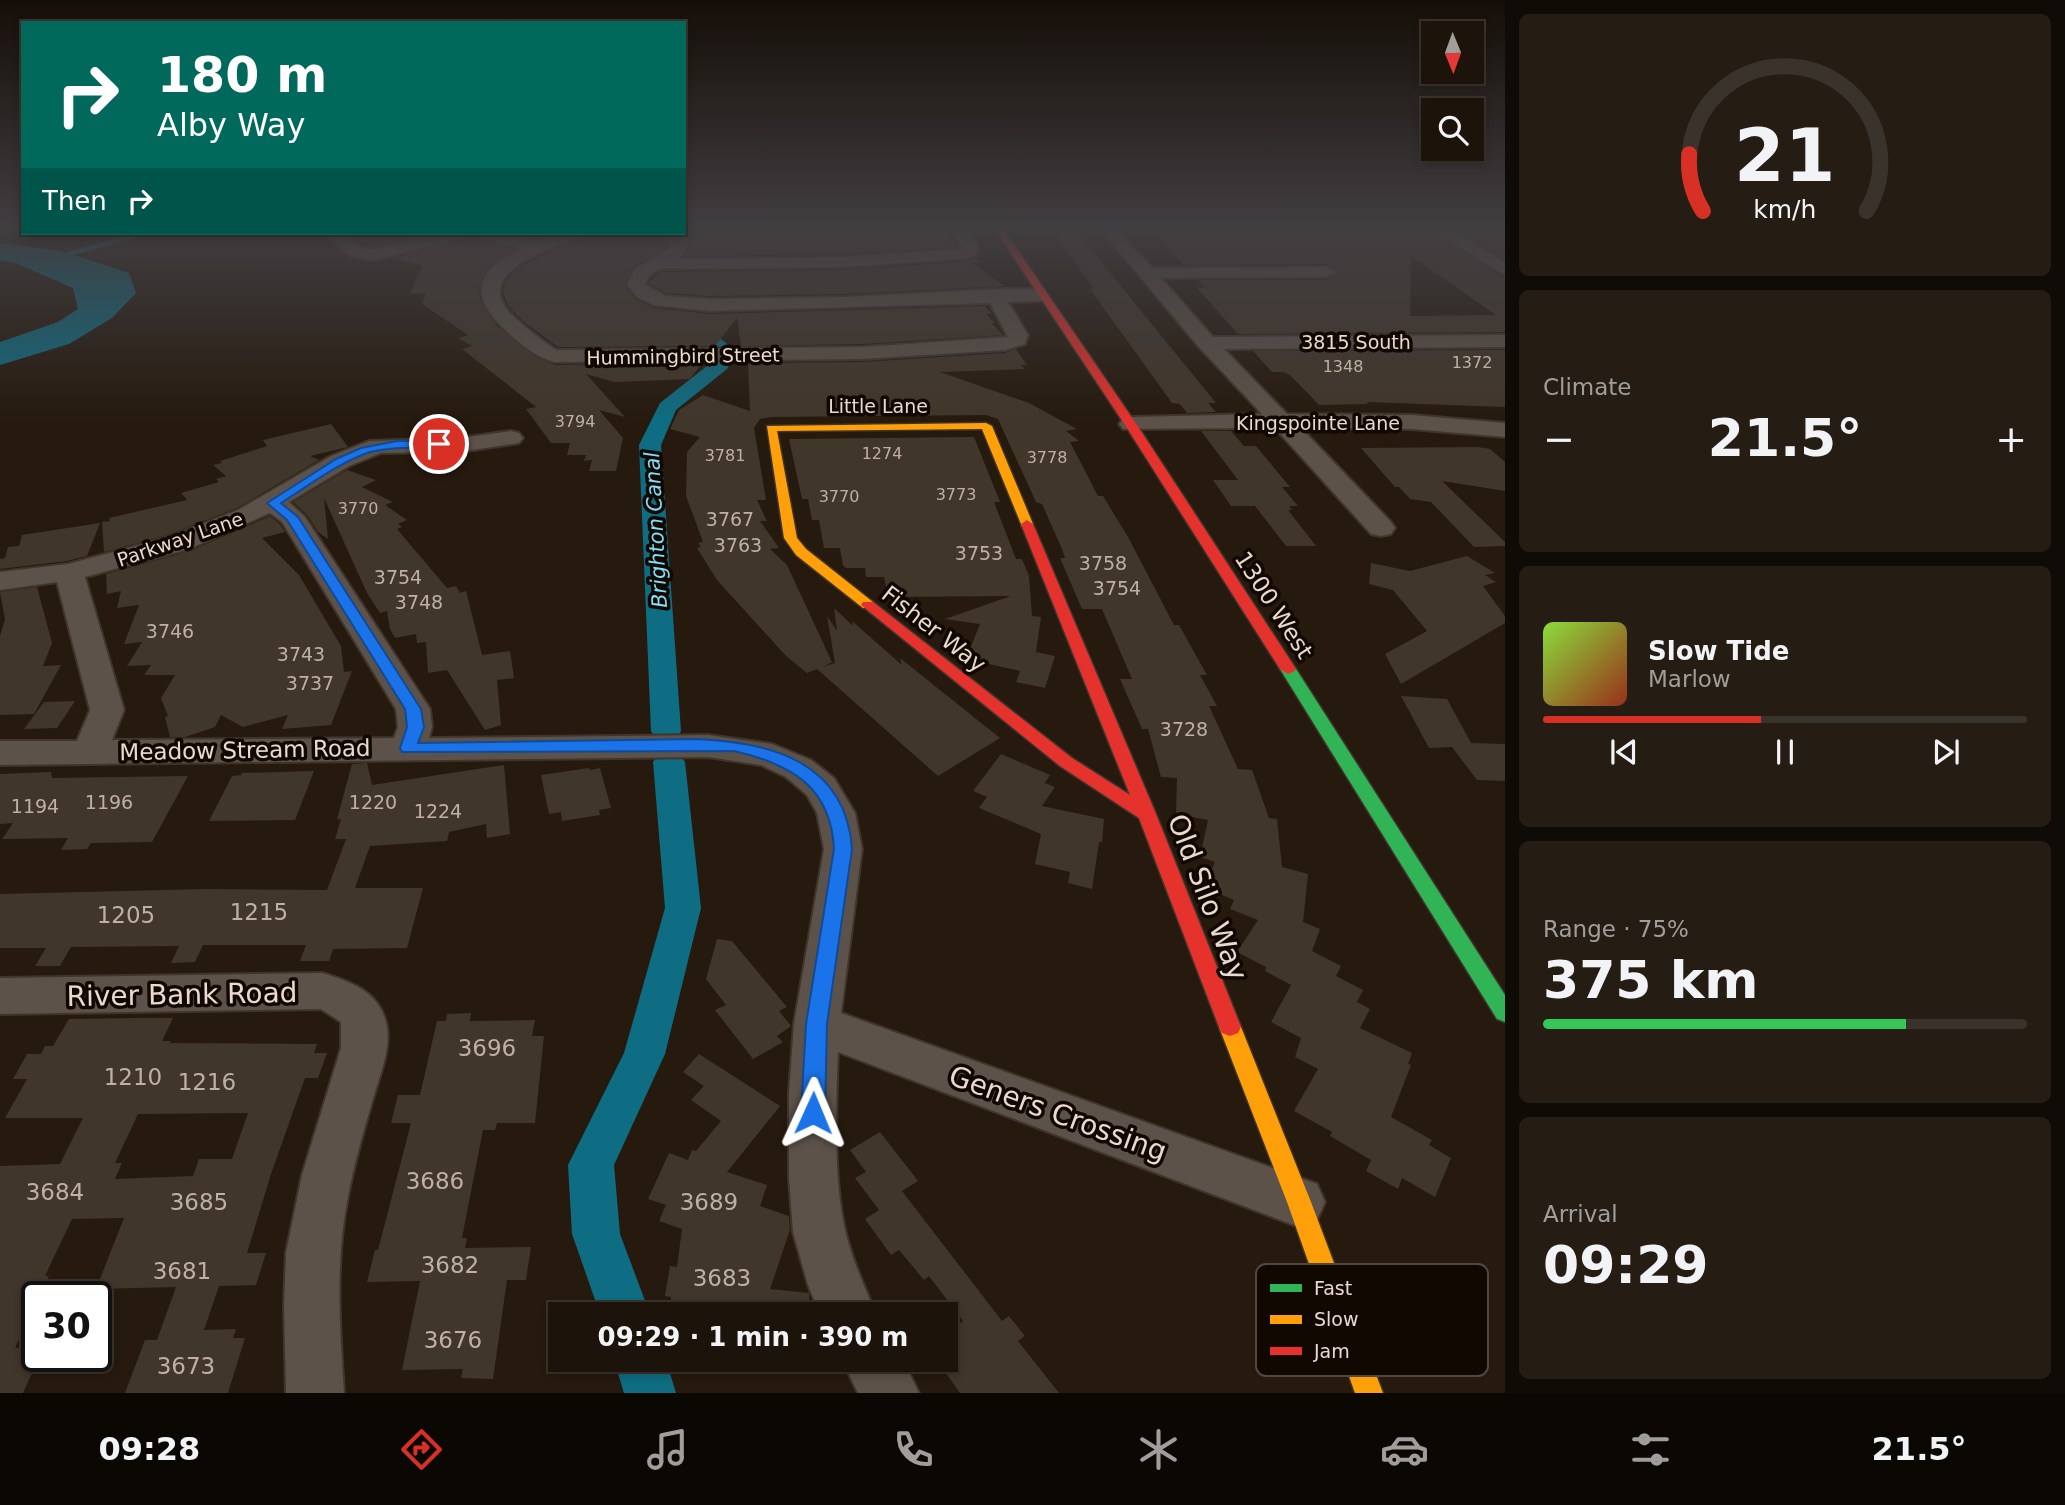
<!DOCTYPE html>
<meta charset="utf-8">
<style>
body{margin:0;font-family:"DejaVu Sans",sans-serif;background:#251d13;color:#f1f3f6;height:100vh;display:flex;flex-direction:column;font-size:26px;white-space:nowrap}
*{box-sizing:border-box;margin:0}
p{font-size:23px;color:#a09e9c}
.icon{flex:none;width:38px;height:38px;fill:none;stroke:currentColor;stroke-width:2;stroke-linecap:round;stroke-linejoin:round}
.map{position:relative;flex:1;overflow:hidden}
.drawer{display:flex;flex-direction:column;gap:14px;padding:14px;background:#0f0b06;width:560px}
.drawer>*{flex:none}
.top-card{position:absolute;left:21px;top:21px;width:665px;height:214px;border-radius:0px;box-shadow:0 4px 10px #0003,0 0 0 2px #3a332b;background:#00695c;color:#fff;overflow:hidden}
.needle{width:46px;rotate:179deg}
.tools{position:absolute;left:1421px;top:21px;display:grid;gap:14px}
.tools a{display:grid;place-items:center;width:63px;height:63px;border-radius:0px;background:#1c140a;box-shadow:0 4px 10px #0003,0 0 0 2px #3a332b;font-size:35px}
.speed{position:absolute;left:21px;top:1281px;display:flex;gap:14px;font-size:35px;font-weight:700;text-align:center}
.speed>*{display:grid;place-content:center;width:91px;height:91px;border-radius:50%;background:#1c140a;box-shadow:0 4px 10px #0003,0 0 0 2px #3a332b;line-height:1}
.speed .limit{border:4px solid #111;border-radius:10px;background:#fff;color:#111}
.pin{position:absolute;display:grid;place-items:center;width:60px;height:60px;color:#fff;margin:-30px;border:4px solid #fff;border-radius:50%;box-shadow:0 2px 7px #0007}
.me{position:absolute;width:77px;margin:-38px;rotate:1deg;stroke-linejoin:round;filter:drop-shadow(0 0 5px #0008)}
.turn{display:flex;align-items:center;gap:24px;height:147px;padding:0 21px;font-size:32px}
.turn .icon{width:91px;height:91px;stroke-width:2.5}
.turn b{display:block;font-size:49px;line-height:60px}
.then{display:flex;align-items:center;height:66px;padding:0 21px;background:#0003;gap:14px;font-size:26px}
.big{font-size:52px;font-weight:600;line-height:1.1}
.drawer .card{flex:1;display:flex;flex-direction:column;justify-content:center;gap:10px;min-width:0;padding:0 24px;border-radius:10px;background:#251d13}
.drawer .dial{align-items:center;gap:0}
.dial svg{height:182px;overflow:visible;fill:none;stroke:#3a332b;stroke-width:7;stroke-linecap:round;text-anchor:middle}
.dial text{fill:#f1f3f6;stroke:none}
.song{display:flex;align-items:center;gap:21px}
.cover{width:84px;height:84px;border-radius:10px;background:linear-gradient(135deg,hsl(90 70% 55%),hsl(10 70% 35%))}
.played{height:7px;border-radius:4px;background:linear-gradient(90deg,#d93025 45%,#3a332b 45%)}
.keys{display:flex;justify-content:space-around;direction:ltr}
.heat{display:flex;justify-content:space-between;align-items:center;font-size:38px;direction:ltr}
.charge{height:10px;border-radius:5px;background:linear-gradient(90deg,#34c759 75%,#3a332b 0)}
.trip{position:absolute;left:548px;top:1302px;width:410px;height:70px;border-radius:0px;background:#1c140a;box-shadow:0 4px 10px #0003,0 0 0 2px #3a332b;font-weight:600;line-height:70px;text-align:center}
.menu{display:flex;height:112px;justify-content:space-around;align-items:center;background:#0b0804;color:#a09e9c}
.menu .icon{width:49px;height:49px}
.menu .current{color:#d93025}
.menu b{font-size:32px;color:#f1f3f6}
main{display:flex;flex:1;min-height:0}
.map>svg:first-child{display:block}
</style>
<main>
<div class="map">
<svg width="1505" height="1393" viewBox="0 0 1505 1393">
<rect width="100%" height="100%" fill="#261a0e"/>
<path fill="#0e6d82" d="M0,243l61,8 68,22 7,20 -24,25 -43,26 -69,21v-23l58,-20 20,-13 -5,-21 -55,-24 -18,-4z"/>
<g fill="none" stroke-linecap="round" stroke-linejoin="round">
<path stroke="#0e6d82" stroke-width="4.5" d="M61,256l85,-23"/>
<path fill="#0e6d82" fill-rule="evenodd" d="M678,326l39,10 18,14 -8,19 -51,41 -15,35 20,286 -4,7 -11,3 -11,-3 -4,-7 -12,-286 21,-42 52,-41 4,-10 -11,-8 -33,-9 -3,-4 3,-4z
M669,751l11,4 5,7 16,146 -36,146 -51,111 6,69 30,80h-50l-28,-80 -4,-69 56,-112 41,-145 -12,-146 5,-7z
M614,1360h52l10,33h-52z"/>
</g>
<path fill="#41362a" fill-rule="evenodd" d="M941,226l12,11 5,10 -115,7 -158,2 5,-11 -2,-9 158,-2 8,-5z
M1049,226h23l144,177h-8l8,9 -29,1 -7,-9 -8,-1 -82,-114h4z
M1313,226h110l82,52v54l-267,2 -41,-46 8,-1 -7,-7h129l11,-9 -11,-7 -143,1 -34,-38 165,3zM1411,256l85,59 -86,1z
M1451,226h46l8,5v28z
M348,233h87l-62,14 -17,-7z
M589,233h78v14l-33,20 -9,17 10,15 19,9 56,6 275,-8 7,8h-6l9,9h-4l12,12 -140,9 -122,2 -4,-28 -22,28 -157,1 -34,-25 -16,-16 -5,-14 3,-12 11,-11 33,-18 35,-13z
M472,237l43,13 -25,16 -8,11 -3,11 2,13 16,25 39,31 19,8 147,-2 -12,16 -76,3 -28,-8 39,43 -26,-7 24,28 -7,33h-27l3,-11 -8,1 2,-6h-19l3,-12h-19l-25,-34 10,-2 -74,-58 10,-3 -14,-8 10,-3 -46,-31 4,-11 -16,1 12,-28 -28,-8z
M976,258l5,5h-8l31,23 -159,8 -135,2 -44,-3 -18,-10 12,-11 183,-2 118,-8z
M1016,349l11,16h-6l4,4 -85,3 89,31 48,26 -11,2 13,10 -9,1 28,54h5l25,41 46,88h5l28,50h-7l17,31h-8l29,63 14,1 17,48 8,1 5,48 26,7 -5,48 17,7 -8,22 29,15 -5,10 27,14 -6,12 13,7 -10,19 52,25 -4,11 3,1 -20,52 41,23 -3,5 22,13 -16,39 -33,-19 -4,11 -32,-18 5,-11 -41,-24 2,-4 -38,-21 24,-42 -23,-12 6,-19 -30,-16 20,-37 -26,-14 1,-4 -29,-15 21,-32 -28,-11 4,-9 -31,-13 12,-25 -15,-5 8,-37 -32,-6 1,-36 -16,-1 -13,-48h-6l-22,-50h12l-30,-70h-20l-22,-51h5l-3,-9 -20,-45 -6,-2 -38,-83 -12,-4 -215,2 -11,2 -6,9 12,72h-9l10,21h-7l19,27 -9,1 17,16 45,97 -9,5 12,-4 -8,-47 10,15 -3,-23 19,18 -1,-5 50,44 -2,-7 100,80 -62,38 -121,-107 -10,4 -21,-17 -69,-76 -20,-32 4,-1 -3,-4 5,-1 -17,-46 1,-44 13,-15 -30,-8 9,-19 24,-15 47,16 -2,-48 115,-1 142,-9z
M1505,350v57l-139,-5 3,2 -50,1 -28,-29 -7,-4h-12l-19,-21z
M331,424l17,23 -38,9 9,4 -82,48 -69,27 -64,17 -2,-30 8,-1 -1,-3 78,-18 -6,-7 38,-11 -3,-3 10,-3 -13,-11 9,-2 -2,-2 47,-15 -4,-6z
M1201,431h30l13,15h12l34,41h-8l16,19h-9l3,4h-4l28,36h-30l-31,-40h-24l-18,-26h25z
M974,437l26,65h-6l22,57h6l7,17 3,40 9,1 -5,35 19,4 -10,32 -29,-6 4,-11 -54,-12 14,-35 -35,-5 66,-23 -123,1 -4,-20h-18l-1,-9h-19l-3,-3 -3,-17h-16l-5,-28h-7l-4,-21h-6l-13,-60z
M1478,447l12,2 15,13v29l-63,-10 63,61v4l-31,1 -43,-45 -21,-3 -11,-12h-4l-34,-39z
M347,470l29,10 -14,7 31,15 -8,3 22,15 -9,4 4,3 -5,2 50,59 9,-2 4,7 6,-2 16,64 28,-4 4,27 -17,2 4,45 -16,5 -38,-60 -19,3 -2,-31 -9,1 -1,-9 -21,4 -5,-9 -3,-18 -7,2 -13,-20 -43,-95 4,41 -10,-7 -11,-17 -14,-13z
M270,516l10,8 5,8 -23,6 37,37 42,71 3,26 8,-1 -21,54 -49,4 6,-14 -45,12 -22,-12 -6,12 -30,10h-15l-5,-20 3,-1 -7,-18 14,-23h-31l7,-10 -24,1 15,-24 -18,2 15,-39 -22,3 4,-17 -14,3 -1,-20 84,-23z
M100,523l-13,33 -20,5 -67,8v-10l5,-1 3,-11 11,-1 3,-11z
M1467,556l28,17 -10,2 11,7 -13,4 22,30v7l-104,61 -16,-30 42,-23 -34,-41 -24,-6 2,-21 39,8z
M37,587l15,56 -9,23 18,-1 -27,49 -34,1v-79l5,-17 -5,-27z
M1401,696l46,3 24,44 34,1v37l-28,-1 -25,-33 -23,1z
M75,701l-18,27 -33,1 20,-27z
M1001,754l49,21 -5,8 10,4 -13,19 62,13 -2,23h-3l-7,47 -24,-6 2,-11 -35,-8 6,-30 -62,-26 8,-11 -14,-6z
M367,763l5,22 132,-20 6,69 -23,4 -1,-14 -37,8 -2,9 -77,5 -15,42h68l-16,60 -74,1 -4,12h-29l6,-16h-103l-8,17 -24,1 8,-17 -108,1 -11,19h-25l11,-18h-46v-54l206,-5 121,1 19,-51h-11l6,-20h-4l15,-55z
M589,768l1,2 10,-2 11,40 -12,2 1,5 -38,6 -1,-9 -12,2 -8,-39z
M314,771l-19,49 -86,1 23,-45 10,-1 -1,-2z
M51,772l1,6 136,-2 -36,66 -61,1 -4,6 -26,1 7,-12 -66,1 11,-16 -13,1v-50z
M717,939l15,2 55,66 -8,4 12,15 -14,10 6,6 -30,17 -38,-49 11,-5 -20,-26z
M471,1013l-1,8 65,-1 -3,16h12l-9,87h-38l-2,7h-12l-21,108h5l-2,10 66,-1 -5,33h-19l-14,99 -32,-1 2,-9 -61,1 18,-89 -53,1 8,-32h3l33,-127h-20l7,-28h22l17,-74h9l1,-7z
M139,1018h34l-11,23h9l-1,2 147,1 -3,9h13l-9,25h-13l-34,96 -24,79h19l-10,32 -37,1 -15,44 32,-1 -3,9h12l-17,55h-103l20,-53h12l19,-53 -80,2 28,-71 -52,1 -27,57h4l-10,21h-2l-22,51 22,-1v15l-14,31h-23v-227l60,-2 23,-46h-78l22,-39h-14l14,-25h14l4,-8h8l16,-27zM248,1113l-16,46h-33l-6,17 -78,3 7,-16h-7l23,-49z
M699,1054l81,52 -53,66 40,13 -7,21 29,10 1,14 -20,59 39,4 1,21h-141l2,-17 -6,-1 5,-30 7,1 5,-38 -23,-8 7,-16 -18,-6 21,-46 19,7 4,-10 4,1 25,-30 -30,-21 13,-14 -21,-14z
M880,1132l38,49 -16,10 100,130 7,-5 16,20 -7,5 41,52h-99l-17,-24 15,-11 -13,-18v-5l18,-14 -34,-45 -5,4 -25,-30 -8,5 -26,-36 14,-9 -24,-32 11,-6 -16,-22z"/>
<g fill="none" stroke-linecap="round" stroke-linejoin="round">
<g stroke="#3f352d" stroke-width="4">
<path id="street" d="M684,226h170l-8,5 -161,2 3,11 -5,11 -6,4 166,-2 119,-8 -11,-23h16l12,22 -4,8 -14,3 -118,8 -184,2 -10,7 -4,8 20,12 45,3 135,-2 150,-8h45l9,6 -9,6 -32,1 20,33 -3,9 -20,6 -142,9 -308,3c-17,-4 -29,-14 -42,-25 -41,-35 -46,-64 9,-88l-47,-13 -2,-3h26l37,9 27,-9h23l-2,3c-39,14 -124,40 -62,88 11,9 22,19 35,26l306,-3 145,-10 -18,-34 -280,8 -56,-6 -17,-8 -10,-12 8,-16 35,-21 -1,-15h15z
M1098,226h16l38,42 175,-1 9,5 -9,5 -166,1 52,59 292,-2v12l-281,2 63,65 125,1 93,8v14l-93,-8 -111,-1 90,94 4,6 -4,6 -10,2 -10,-2 -96,-106 -152,1 -4,-5 4,-5 8,-2 131,-3 -63,-67z
M1426,226h19l60,36v13z
M327,233h17l17,15 12,2 72,-17h27l-2,3 -97,24 -23,-4z
M511,431l8,2 4,5 -4,5 -59,9 -79,1 -32,13 -60,36 16,15 125,192 2,18 -3,11 279,-3 64,9 39,16 23,18 21,35 7,36 -21,164 476,171 8,18 -8,18 -18,7 -461,-175c-2,54 -5,129 8,182 7,28 19,54 30,80h-56l-12,-29 -15,-53 -4,-55v-85l5,-68 30,-175 -7,-36 -10,-18 -21,-18 -25,-12 -53,-8 -708,8v-24h77l13,-31 -33,-128 -57,8v-18l68,-8 101,-27 69,-27 93,-54 38,-15 91,-3zM270,513l12,9 114,187 2,18 -4,11 -282,2 12,-30 -39,-133 104,-28z
M322,973c30,9 59,19 65,54 4,23 -8,50 -14,72 -10,34 -20,68 -26,103 -12,64 -7,127 -3,191h-58l-2,-88 2,-52 16,-78 39,-127v-26l-20,-13 -321,5v-36z
M842,1360h61l16,33h-61z"/>
</g>
<g stroke="#3f352d" stroke-width="3">
<path id="fast" d="M1288,664l8,5 209,326v27l-8,-3 -217,-350z"/>
</g>
<g stroke="#3f352d" stroke-width="3">
<path id="slow" d="M986,423l6,3 41,98 -1,3h-10l-1,-3 -39,-95 -205,2 20,107 9,11 67,53 2,3 -2,3h-10l-67,-53 -12,-17 -17,-112z
M1230,1018l8,3 3,6 70,175 72,191h-28l-68,-191 -68,-175 3,-6z"/>
</g>
<g stroke="#3f352d" stroke-width="3">
<path id="jam" d="M993,226h8l138,202 157,241 -3,3 -5,2 -8,-5 -153,-241z
M1027,520l6,4 123,290 85,213 -3,6 -8,3 -8,-3 -3,-6 -80,-209 -79,-52 -199,-161 2,-3h10l199,156 58,37 -109,-271z"/>
</g>
<use href="#street" fill="#5c5249" fill-rule="evenodd"/>
<use href="#fast" fill="#30b455" fill-rule="evenodd"/>
<use href="#slow" fill="#ff9f0a" fill-rule="evenodd"/>
<use href="#jam" fill="#e5322d" fill-rule="evenodd"/>
</g>
<linearGradient id="sky" x2="0" y2="1"><stop stop-color="#150e08"/><stop offset="0.54" stop-color="#413e41"/><stop offset="1" stop-color="#413e41" stop-opacity="0"/></linearGradient>
<rect width="1505" height="421" fill="url(#sky)"/>
<path fill="#1a73e8" stroke="#114b97" stroke-width="2" d="M397,441h42l5,3 -5,4c-24,0 -49,-2 -72,5 -30,11 -59,33 -86,50l17,14 123,192 3,18 -6,16 278,-4c75,3 150,23 156,110l-25,175 -2,89 -4,7 -8,3 -8,-3 -4,-7 5,-89 28,-175c-3,-62 -43,-85 -100,-98l-332,1 -2,-4 7,-21 -2,-18 -118,-189 -20,-17 69,-44 25,-11z"/>
<g text-anchor="middle" stroke-width="7" stroke-linejoin="round" paint-order="stroke">
<g font-size="16" fill="#beb1a4">
<text x="1472" y="368">1372</text>
<text x="1343" y="372">1348</text>
<text x="575" y="427">3794</text>
<text x="882" y="459">1274</text>
<text x="725" y="461">3781</text>
<text x="1047" y="463">3778</text>
<text x="956" y="500">3773</text>
<text x="839" y="502">3770</text>
<text x="358" y="514">3770</text>
</g>
<g font-size="19" fill="#e8dacc" stroke="#110802">
<text x="1356" y="349">3815 South</text>
<text transform="translate(683 356) rotate(-1)" y="7">Hummingbird Street</text>
<text x="878" y="413">Little Lane</text>
<text x="1318" y="430">Kingspointe Lane</text>
<text transform="translate(180 539) rotate(-19)" y="7">Parkway Lane</text>
</g>
<g font-size="19" fill="#beb1a4">
<text x="730" y="526">3767</text>
<text x="738" y="552">3763</text>
<text x="979" y="560">3753</text>
<text x="1103" y="570">3758</text>
<text x="398" y="584">3754</text>
<text x="1117" y="595">3754</text>
<text x="419" y="609">3748</text>
<text x="170" y="638">3746</text>
<text x="301" y="661">3743</text>
<text x="310" y="690">3737</text>
<text x="1184" y="736">3728</text>
<text x="109" y="809">1196</text>
<text x="373" y="809">1220</text>
<text x="35" y="813">1194</text>
<text x="438" y="818">1224</text>
</g>
<g font-size="21" font-style="italic" fill="#80defb" stroke="#110802">
<text transform="translate(656 530) rotate(-93)" y="7">Brighton Canal</text>
</g>
<g font-size="23" fill="#e8dacc" stroke="#110802">
<text transform="translate(1274 605) rotate(57)" y="8">1300 West</text>
<text transform="translate(934 629) rotate(38)" y="8">Fisher Way</text>
<text transform="translate(245 750) rotate(-1)" y="8">Meadow Stream Road</text>
</g>
<g font-size="23" fill="#beb1a4">
<text x="259" y="920">1215</text>
<text x="126" y="923">1205</text>
<text x="487" y="1056">3696</text>
<text x="133" y="1085">1210</text>
<text x="207" y="1090">1216</text>
<text x="435" y="1189">3686</text>
<text x="55" y="1200">3684</text>
<text x="199" y="1210">3685</text>
<text x="709" y="1210">3689</text>
<text x="450" y="1273">3682</text>
<text x="182" y="1279">3681</text>
<text x="722" y="1286">3683</text>
<text x="453" y="1348">3676</text>
<text x="186" y="1374">3673</text>
</g>
<g font-size="28" fill="#e8dacc" stroke="#110802">
<text transform="translate(1208 897) rotate(69)" y="10">Old Silo Way</text>
<text transform="translate(182 994) rotate(-1)" y="10">River Bank Road</text>
<text transform="translate(1058 1113) rotate(20)" y="10">Geners Crossing</text>
</g>
</g>
<rect x="1256" y="1264" width="232" height="112" rx="10" fill="#110802" stroke="#52473f" stroke-width="2"/>
<rect x="1270" y="1284" width="32" height="8" fill="#30b455"/>
<rect x="1270" y="1315" width="32" height="9" fill="#ff9f0a"/>
<rect x="1270" y="1347" width="32" height="8" fill="#e5322d"/>
<g font-size="19" fill="#e8dacc">
<text x="1314" y="1295">Fast</text>
<text x="1314" y="1326">Slow</text>
<text x="1314" y="1358">Jam</text>
</g>
</svg>
<div class="tools">
<a><svg class="needle" viewBox="-14 -14 28 28"><path d="M0-13l5 13h-10z" fill="#e53935"/><path d="M0 13l5-13h-10z" fill="#a09e9c"/></svg></a>
<a><svg class="icon" aria-label="search" viewBox="0 0 24 24"><circle cx="10" cy="10" r="6"/><path d="M15 15l6 6"/></svg></a>
</div>
<div class="speed"><div class="limit">30</div></div>
<div class="pin" style="left:439px;top:444px;background:#d93025"><svg class="icon" aria-label="arrive" viewBox="0 0 24 24"><path d="M6 21V4h12l-3 4 3 4H6"/></svg></div>
<svg class="me" style="left:813px;top:1113px" viewBox="-20 -20 40 40"><path d="M0-17L14 15 0 8-14 15z" fill="#1a73e8" stroke="#fff" stroke-width="4"/></svg>
<div class="trip">09:29 · 1 min · 390 m</div>
<div class="top-card">
<div class="turn"><svg class="icon" aria-label="right" viewBox="0 0 24 24"><path d="M7 20v-9h11M14 6l5 5-5 5"/></svg><div><b>180 m</b>Alby Way</div></div>
<div class="then">Then<svg class="icon" aria-label="right" viewBox="0 0 24 24"><path d="M7 20v-9h11M14 6l5 5-5 5"/></svg></div>
</div>
</div>
<section class="drawer">
<div class="card dial"><svg viewBox="0 0 100 80">
<path d="M14 69A42 42 0 1 1 86 69"/>
<path d="M14 69A42 42 0 0 1 8 44" stroke="#d93025"/>
<text x="50" y="56" font-size="32" font-weight="700">21</text>
<text x="50" y="72" font-size="11">km/h</text>
</svg></div>
<div class="card"><p>Climate</p>
<div class="heat"><a>−</a><b class="big">21.5°</b><a>+</a></div>
</div>
<div class="card">
<div class="song"><i class="cover"></i><div><b>Slow Tide</b><p>Marlow</p></div></div>
<div class="played"></div>
<div class="keys"><svg class="icon" aria-label="previous" viewBox="0 0 24 24"><path d="M18 5L8 12l10 7zM5 5v14"/></svg><svg class="icon" aria-label="pause" viewBox="0 0 24 24"><path d="M8 5v14M16 5v14"/></svg><svg class="icon" aria-label="next" viewBox="0 0 24 24"><path d="M6 5l10 7-10 7zM19 5v14"/></svg></div>
</div>
<div class="card"><p>Range · 75%</p><b class="big">375 km</b><div class="charge"></div></div>
<div class="card"><p>Arrival</p><b class="big">09:29</b></div>
</section>
</main>
<nav class="menu">
<b>09:28</b>
<svg class="icon current" aria-label="directions" viewBox="0 0 24 24"><path d="M12 3l9 9-9 9-9-9zM9 14v-3h6M13 9l2 2-2 2"/></svg>
<svg class="icon" aria-label="music" viewBox="0 0 24 24"><path d="M9 18V5l10-2v13"/><circle cx="6" cy="18" r="3"/><circle cx="16" cy="16" r="3"/></svg>
<svg class="icon" aria-label="phone" viewBox="0 0 24 24"><path d="M5 4h4l2 5-3 2q2 4 5 5l2-3 5 2v4C11 20 4 13 5 4z"/></svg>
<svg class="icon" aria-label="climate" viewBox="0 0 24 24"><path d="M12 3v18M4 7l16 10M4 17L20 7"/></svg>
<svg class="icon" aria-label="car" viewBox="0 0 24 24"><path d="M5 17H2v-5l4-1 3-4h7l3 4 3 1v5h-3M9 17h6M6 11h13"/><circle cx="7" cy="17" r="2"/><circle cx="17" cy="17" r="2"/></svg>
<svg class="icon" aria-label="filters" viewBox="0 0 24 24"><path d="M4 7h16M4 17h16"/><circle cx="9" cy="7" r="2"/><circle cx="15" cy="17" r="2"/></svg>
<b>21.5°</b>
</nav>
